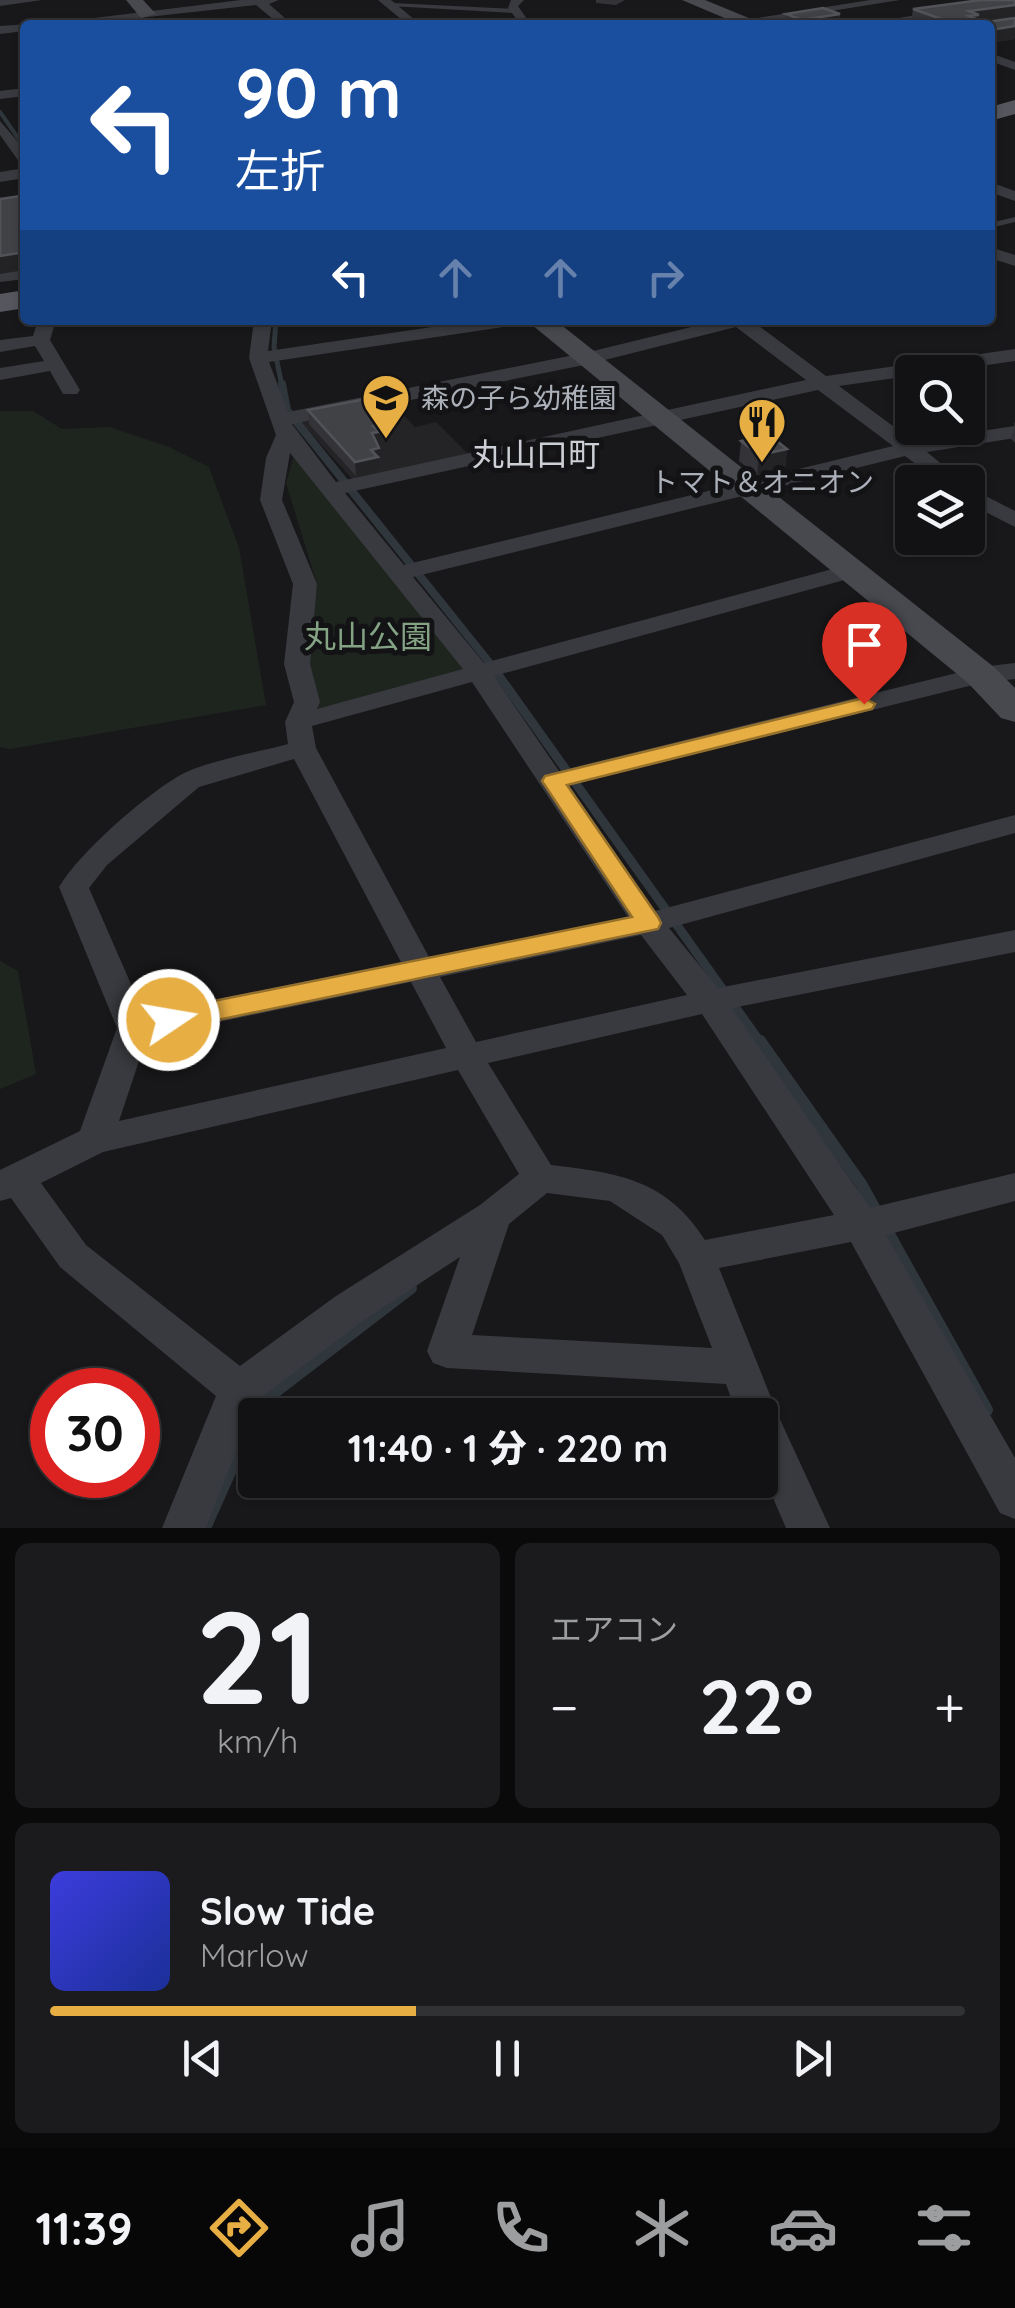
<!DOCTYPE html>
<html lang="ja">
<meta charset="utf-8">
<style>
body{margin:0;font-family:Quicksand,"Noto Sans JP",sans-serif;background:#1b1b1d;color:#f1f3f6;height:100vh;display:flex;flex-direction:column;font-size:38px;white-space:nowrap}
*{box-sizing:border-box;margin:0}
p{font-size:32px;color:#9c9ea0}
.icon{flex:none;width:55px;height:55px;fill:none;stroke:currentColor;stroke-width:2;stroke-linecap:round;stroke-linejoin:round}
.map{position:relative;height:1528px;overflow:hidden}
.side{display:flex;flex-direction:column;gap:15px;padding:15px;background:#0a0a0b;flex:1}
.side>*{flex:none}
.banner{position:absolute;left:20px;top:20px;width:975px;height:305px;border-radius:10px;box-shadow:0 2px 8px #0004,0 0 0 2px #313234;background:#1a4fa0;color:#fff;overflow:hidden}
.buttons{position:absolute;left:895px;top:355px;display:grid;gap:20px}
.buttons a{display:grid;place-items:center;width:90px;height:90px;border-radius:10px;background:#121214;box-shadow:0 2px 8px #0004,0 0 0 2px #313234;font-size:50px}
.speed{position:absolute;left:30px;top:1368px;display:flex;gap:20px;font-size:50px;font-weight:700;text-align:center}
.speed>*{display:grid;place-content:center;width:130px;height:130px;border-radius:50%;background:#121214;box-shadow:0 2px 8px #0004,0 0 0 2px #313234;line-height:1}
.speed .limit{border:15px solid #d22;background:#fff;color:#111}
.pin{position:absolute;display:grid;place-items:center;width:85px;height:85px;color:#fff;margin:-102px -42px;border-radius:50% 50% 50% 0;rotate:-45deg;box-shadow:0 0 10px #0007}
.pin .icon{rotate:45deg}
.me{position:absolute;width:110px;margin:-55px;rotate:78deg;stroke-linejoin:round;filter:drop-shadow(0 0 8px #0008)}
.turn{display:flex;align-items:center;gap:35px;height:210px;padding:0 50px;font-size:45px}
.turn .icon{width:130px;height:130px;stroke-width:2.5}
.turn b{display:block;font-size:70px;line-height:85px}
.lanes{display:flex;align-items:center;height:95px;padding:0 50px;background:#0003;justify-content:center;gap:50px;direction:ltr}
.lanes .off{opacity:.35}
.big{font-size:75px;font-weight:800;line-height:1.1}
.side .card{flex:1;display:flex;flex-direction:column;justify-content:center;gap:15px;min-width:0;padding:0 35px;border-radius:15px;background:#1b1b1d}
.side .dial{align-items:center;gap:0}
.dial b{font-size:130px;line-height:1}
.song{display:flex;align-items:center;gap:30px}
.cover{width:120px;height:120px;border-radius:15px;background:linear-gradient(135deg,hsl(240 70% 55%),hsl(230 70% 35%))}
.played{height:10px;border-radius:5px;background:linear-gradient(90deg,#e7ae43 40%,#313234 40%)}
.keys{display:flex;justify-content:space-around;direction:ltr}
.heat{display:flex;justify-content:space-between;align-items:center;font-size:55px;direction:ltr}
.side .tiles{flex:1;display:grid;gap:15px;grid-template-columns:1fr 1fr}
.card:last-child{grid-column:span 2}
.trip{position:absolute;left:238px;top:1398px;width:540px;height:100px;border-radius:10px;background:#121214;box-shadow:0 2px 8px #0004,0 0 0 2px #313234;font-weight:800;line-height:100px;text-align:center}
.menu{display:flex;height:160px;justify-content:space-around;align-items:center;background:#070708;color:#9c9ea0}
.menu .icon{width:70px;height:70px}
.menu .active{color:#e7ae43}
.menu b{font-size:45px;color:#f1f3f6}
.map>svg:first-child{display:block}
</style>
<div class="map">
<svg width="1015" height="1528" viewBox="0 0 1015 1528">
<rect width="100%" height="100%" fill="#18181a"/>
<path fill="#242427" d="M392,403l23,24 21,-5 32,32 -116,25 -51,-57z"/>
<path fill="#1e251f" d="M0,411h33l29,18 47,-2 60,20 40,20 30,81 27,157 -256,44 -10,-2z
M294,455l177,217 -153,39 -9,-51 8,-76 -31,-101z
M0,961l18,10 18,103 -36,15z"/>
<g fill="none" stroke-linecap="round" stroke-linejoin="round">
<path stroke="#2f373d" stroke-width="4" d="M0,112l25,36"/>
<path stroke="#2f373d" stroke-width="5" d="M276,320l-2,27 8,39"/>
<path stroke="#2f373d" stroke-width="8" d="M282,384l5,26 209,261"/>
<path stroke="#2f373d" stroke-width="9" d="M494,669l267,374"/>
<path stroke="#2f373d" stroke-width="12" d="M760,1041l101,143 126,226
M256,1415l6,-13 149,-114
M205,1528l50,-112"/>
<path fill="#393a3f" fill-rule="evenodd" d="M392,3l122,6 3,2 -3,2 -124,-7z
M526,21l2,3 -21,1z
M1015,217v5l-25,6v-5z"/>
<path fill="#393a3f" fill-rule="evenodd" d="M0,0h42l-42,6z
M241,0h38l-10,4 24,21h-13l-24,-20 -180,20h-39z
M378,0h13l30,25h-13z
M511,0h13l-6,6 13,19h-10l-13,-17z
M870,0h30l-156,25h-31z
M1005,0h10v5l-128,20 -6,-4z
M29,24l-4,1v6l-25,3v-8z
M990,53l25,9v8l-25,-9z
M25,88v8l-25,3v-8z
M0,121l25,29v14l-5,-1 -20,-28z
M25,168v10l-25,4v-10z
M990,182l25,9v10l-25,-9z
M990,247l25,8v11l-25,-8z
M25,269v10l-25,3v-10z
M38,320h18l-6,20 30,50 -3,4h-14l-13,-23 -50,9v-12l44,-7 -9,-15 -35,6v-12l33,-4z
M254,320h18l-4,31 212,-31h46l-9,5 -248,37 19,50 301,-60 131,-32h31l75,56 189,-27v12l-176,25 74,55 102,-15v12l-88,14 36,30h-23l-35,-26 -492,121 71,86 367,-99 12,7 -4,5 -365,100 65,95 422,-104 34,-4v16l-34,4 -412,102 86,126 360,-96v18l-346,95 49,60 297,-58v22l-283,56 138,200 145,-35v28l-129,34 129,223v61l-15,-6 -149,-271 -132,26 59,147 52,113h-44l-26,-60v-53h-23l-11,-31 -279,-16 -14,-5 -6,-12 33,-94 -96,63 -109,82 -49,126h-44l54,-132 -156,-129 -49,-69 -11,3v-31l80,-39 37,-103 -58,-141c22,-36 82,-88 118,-110 23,-15 82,-25 111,-33l-3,-22 9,-20 -10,-38 9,-80 -33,-84 6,-42 10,-23 -27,-77zM736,327l70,53 -470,102 -44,-58 297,-60zM818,390l75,56 -489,119 -59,-72zM290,453l173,216 -146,40 3,-7 -10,-38 7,-80 -35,-84zM472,682l156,235 -199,40 -113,-209 -4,-22zM294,759l107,203 -257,52 -55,-126 18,-23 92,-78zM641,935l46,60 -211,47 -36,-65zM411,982l35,66 -327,73 28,-84zM702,1014l132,201 -129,25c-39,-61 -87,-67 -154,-75l-63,-102zM458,1070l61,104 -39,31 -144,91 -96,70 -154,-121 -45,-62 62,-31zM547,1193l63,8 52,34 17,28 33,85 -240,-13 37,-111z
M968,487l47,24v16l-47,-24z"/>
<path fill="#47494f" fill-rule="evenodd" d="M126,0h17l13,14 -15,4z
M682,0h23l61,25h-25z
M526,320h29l439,347 21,21v34l-14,-4 -33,-35z"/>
<path fill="#56575e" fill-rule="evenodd" d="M1015,100v14l-25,7v-14z
M25,290v18l-25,4v-18z"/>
</g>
<path fill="#343438" d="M596,0h29l-9,5 -20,-2z
M981,0h34v17l-35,6 35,-5v21l-25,4v-18h-70l-9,-3 2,-13z
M786,14h54l-1,11h-54z
M308,410l74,4 2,23 -5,1v32l-23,6 -47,-52z
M1015,421v22l-4,-4z
M741,441l46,8 -2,20 -28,6 -18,-14z"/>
<path fill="#232326" d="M1015,5v12l-35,5v3h-26l15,-14z
M840,14l-1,11h-38l1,-5z
M1015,26v13l-25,4v-13z
M25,252v18l-25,4v-18z
M382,414l2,23 -5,1 1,8 -7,1 -1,-14 3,-17z
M379,448v22l-23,6 -1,-14 16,-12z
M787,449l-2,20 -28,6 2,-20z"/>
<path fill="#414246" stroke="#515358" stroke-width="2.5" d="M981,0h34v5l-46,6 10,4 -10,1 11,5 -25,3 -42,-15z
M823,8l17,6 -38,6 -16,-6z
M1015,18v8l-25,4v-5l-18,-1z
M20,196l5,6v50l-25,4v-57z
M366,399l16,15 -7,2 8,8 -10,2 6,6 -7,1 7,15 -8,2 7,7 -23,5 -47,-52z
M768,434l19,15 -28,6 -18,-14z"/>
<path fill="#e7ae43" stroke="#96712c" stroke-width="2.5" d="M864,698l11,6 -3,5 -305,76 91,132 3,6 -3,6 -489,101 -10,-3 -4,-7 4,-7 10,-3 463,-93 -90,-136 3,-5z"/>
<defs>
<g id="school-pin" transform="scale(2.5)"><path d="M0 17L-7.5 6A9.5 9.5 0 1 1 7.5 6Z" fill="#e7ae43" stroke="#131315"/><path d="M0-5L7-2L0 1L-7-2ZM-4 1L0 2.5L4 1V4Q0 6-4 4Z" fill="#111"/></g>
<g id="restaurant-pin" transform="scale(2.5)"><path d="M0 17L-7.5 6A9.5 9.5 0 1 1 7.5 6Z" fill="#e7ae43" stroke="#131315"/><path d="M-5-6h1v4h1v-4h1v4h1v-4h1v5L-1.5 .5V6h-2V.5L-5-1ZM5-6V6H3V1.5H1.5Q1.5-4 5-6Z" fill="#111"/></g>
</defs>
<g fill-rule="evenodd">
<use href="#school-pin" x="386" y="398"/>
<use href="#restaurant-pin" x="762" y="422"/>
</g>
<g text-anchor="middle" stroke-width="10" stroke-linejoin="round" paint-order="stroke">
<g font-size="28" fill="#abb0b9" stroke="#131315" text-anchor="start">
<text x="421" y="408">森の子ら幼稚園</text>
<text x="762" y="492" text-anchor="middle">トマト＆オニオン</text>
</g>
<g font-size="32" fill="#cccfd5" stroke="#131315">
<text x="536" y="466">丸山口町</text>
</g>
<g font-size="32" fill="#84a385" stroke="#131315">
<text x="368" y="648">丸山公園</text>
</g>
</g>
</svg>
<div class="buttons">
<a><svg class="icon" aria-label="search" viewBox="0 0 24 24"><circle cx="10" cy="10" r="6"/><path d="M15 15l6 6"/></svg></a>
<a><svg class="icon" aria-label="layers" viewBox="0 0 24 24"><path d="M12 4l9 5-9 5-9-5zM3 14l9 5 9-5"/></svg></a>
</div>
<div class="speed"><div class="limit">30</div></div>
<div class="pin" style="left:864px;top:704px;background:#d93025"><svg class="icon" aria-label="arrive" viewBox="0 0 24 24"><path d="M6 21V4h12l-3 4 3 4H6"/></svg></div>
<svg class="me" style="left:169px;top:1020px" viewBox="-20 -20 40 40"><circle r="17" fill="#e7ae43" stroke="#fff" stroke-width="3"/><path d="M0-11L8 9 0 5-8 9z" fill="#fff"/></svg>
<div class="trip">11:40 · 1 分 · 220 m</div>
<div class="banner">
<div class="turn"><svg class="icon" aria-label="left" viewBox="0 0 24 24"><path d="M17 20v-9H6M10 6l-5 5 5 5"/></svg><div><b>90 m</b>左折</div></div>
<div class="lanes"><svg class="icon" aria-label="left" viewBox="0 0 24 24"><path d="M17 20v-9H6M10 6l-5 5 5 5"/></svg><svg class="icon off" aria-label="ahead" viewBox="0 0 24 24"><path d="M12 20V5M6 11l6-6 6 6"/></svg><svg class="icon off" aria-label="ahead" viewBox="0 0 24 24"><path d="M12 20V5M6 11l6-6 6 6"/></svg><svg class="icon off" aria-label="right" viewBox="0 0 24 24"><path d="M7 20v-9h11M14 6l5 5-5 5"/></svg></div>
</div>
</div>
<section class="side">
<div class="tiles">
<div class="card dial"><b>21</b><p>km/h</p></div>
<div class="card"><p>エアコン</p>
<div class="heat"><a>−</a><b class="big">22°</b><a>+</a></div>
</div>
<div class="card">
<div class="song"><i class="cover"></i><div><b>Slow Tide</b><p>Marlow</p></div></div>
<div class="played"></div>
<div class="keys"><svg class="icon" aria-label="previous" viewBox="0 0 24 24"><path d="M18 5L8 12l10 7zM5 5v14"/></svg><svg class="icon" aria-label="pause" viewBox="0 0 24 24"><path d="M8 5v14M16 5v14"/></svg><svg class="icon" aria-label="next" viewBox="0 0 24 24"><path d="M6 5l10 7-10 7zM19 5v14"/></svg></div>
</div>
</div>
</section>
<nav class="menu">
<b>11:39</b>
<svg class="icon active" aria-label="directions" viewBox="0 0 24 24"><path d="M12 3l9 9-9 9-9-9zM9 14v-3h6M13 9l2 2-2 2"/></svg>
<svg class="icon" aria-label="music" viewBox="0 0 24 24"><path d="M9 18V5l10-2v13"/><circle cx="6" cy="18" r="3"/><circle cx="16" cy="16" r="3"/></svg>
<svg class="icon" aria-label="phone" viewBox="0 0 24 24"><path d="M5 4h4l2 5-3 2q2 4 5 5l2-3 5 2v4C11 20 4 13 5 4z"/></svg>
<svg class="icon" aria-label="climate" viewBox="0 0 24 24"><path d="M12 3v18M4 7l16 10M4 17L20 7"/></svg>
<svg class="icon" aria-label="car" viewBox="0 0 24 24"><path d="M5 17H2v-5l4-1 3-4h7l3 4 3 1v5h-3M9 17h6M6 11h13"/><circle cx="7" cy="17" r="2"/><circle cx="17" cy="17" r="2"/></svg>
<svg class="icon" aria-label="filters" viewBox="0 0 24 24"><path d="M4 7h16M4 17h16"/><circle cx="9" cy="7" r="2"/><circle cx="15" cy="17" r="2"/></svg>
</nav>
